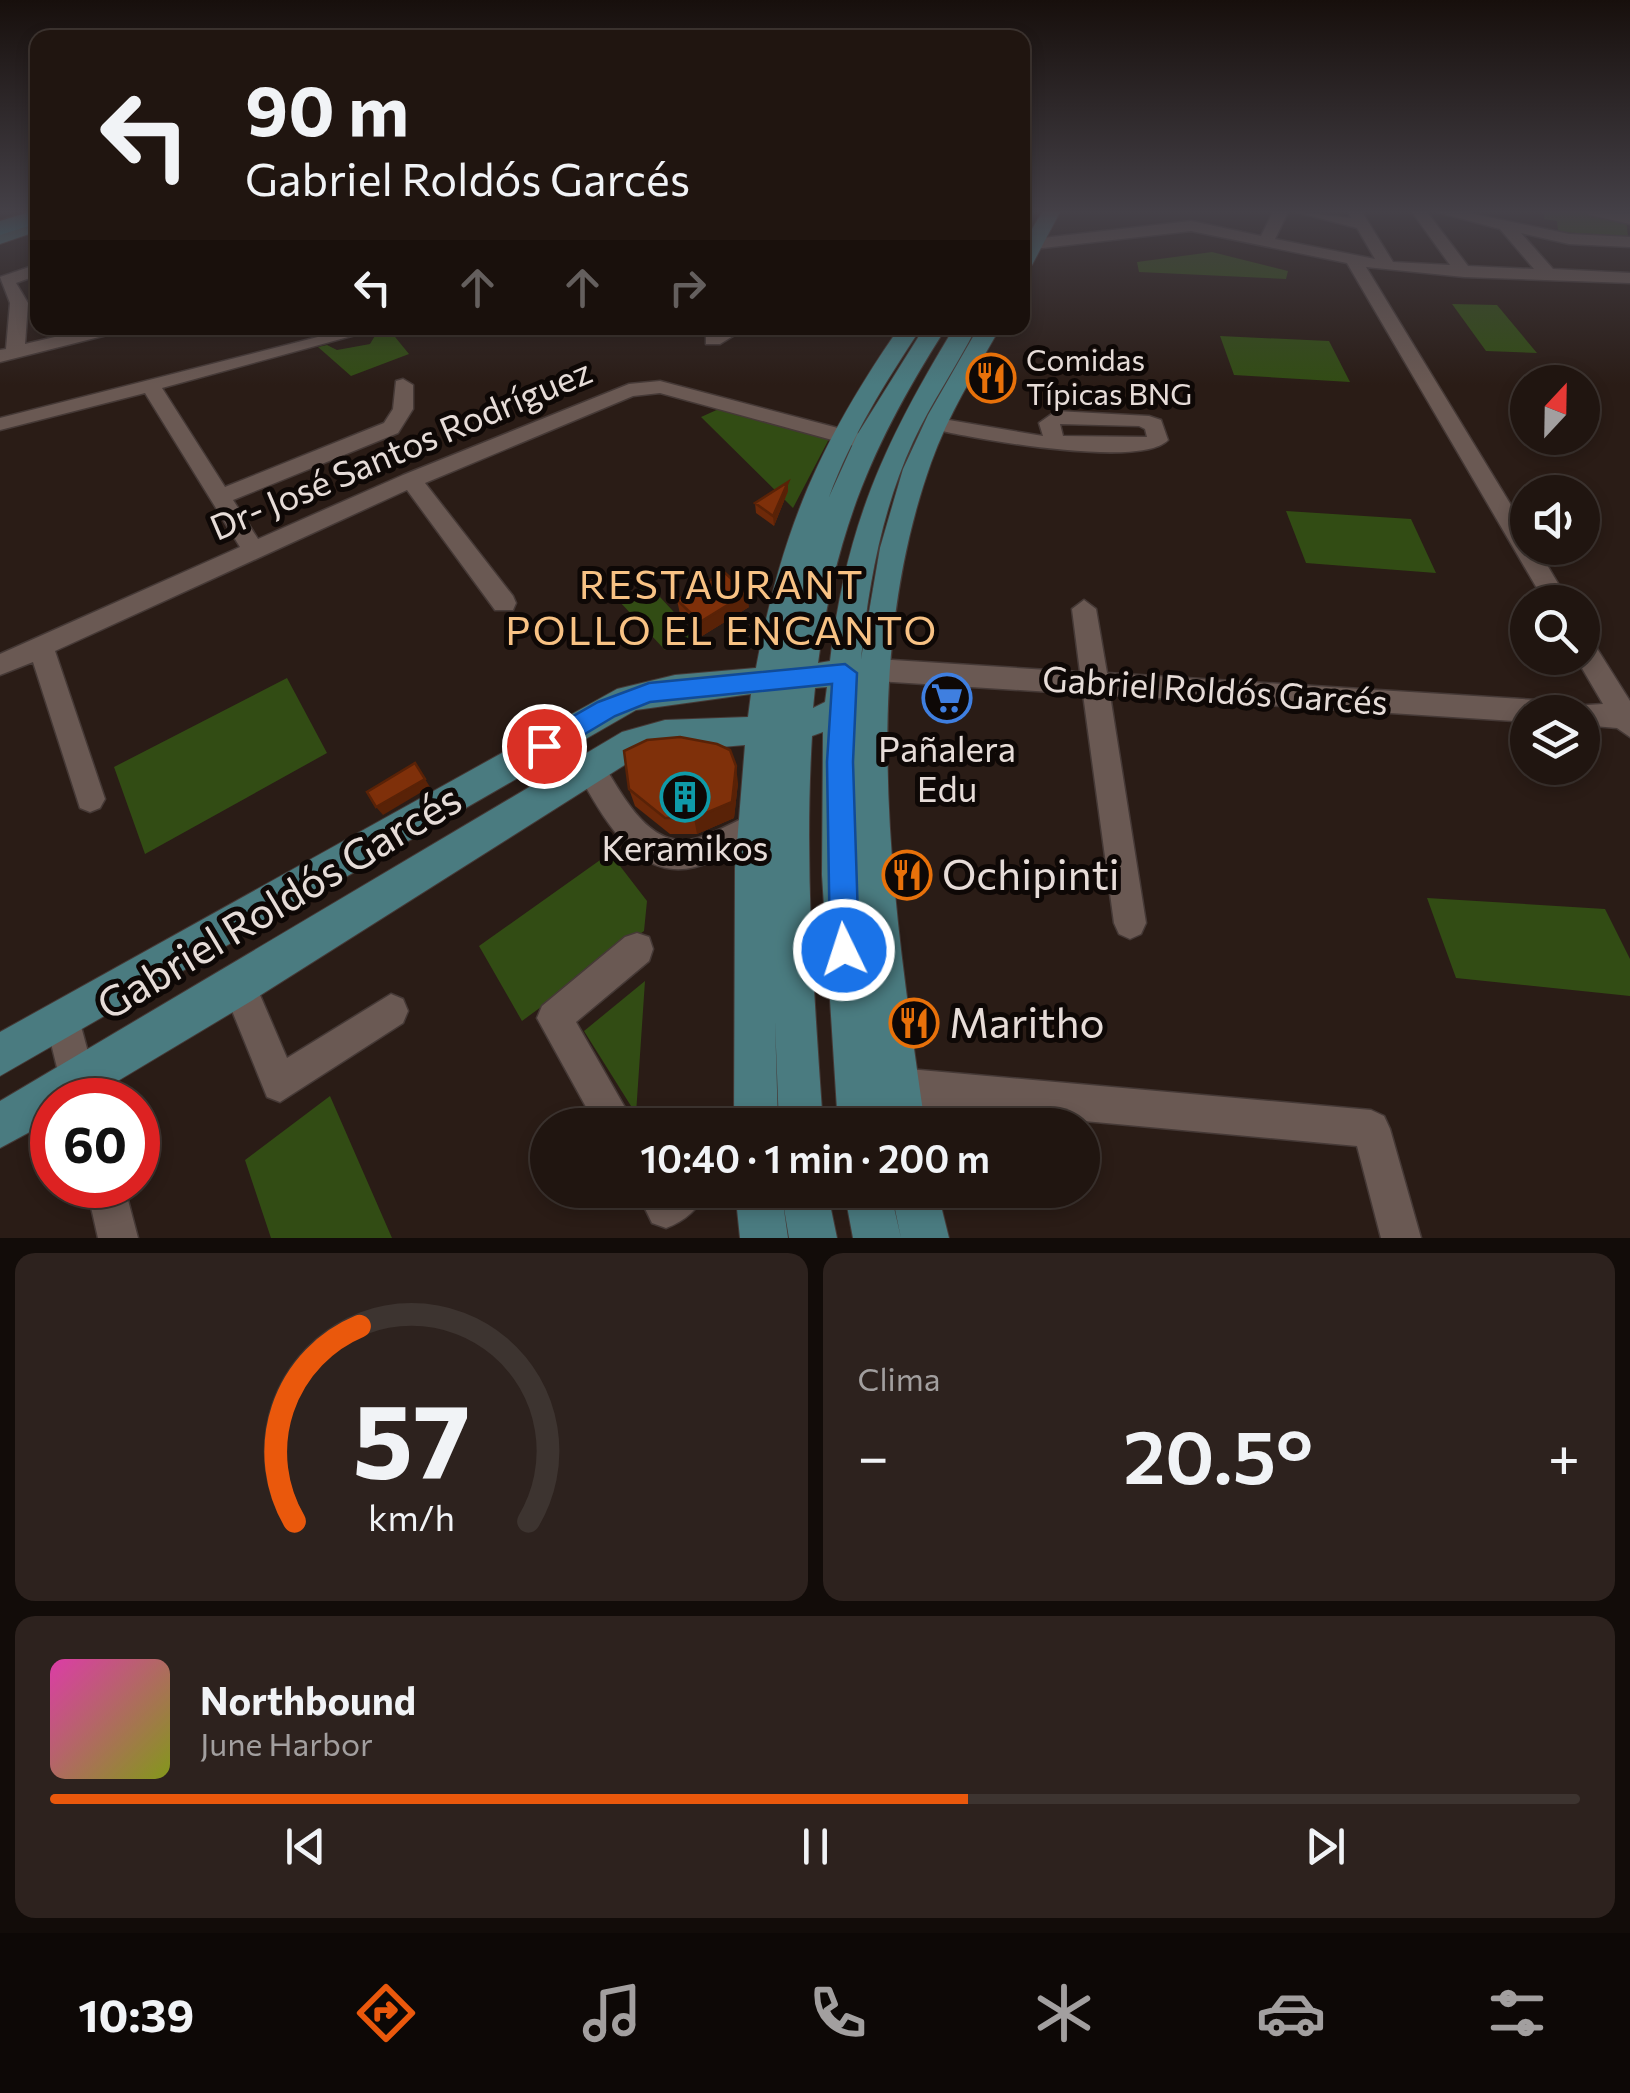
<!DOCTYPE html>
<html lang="es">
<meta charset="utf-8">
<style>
body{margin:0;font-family:Commissioner,sans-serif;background:#2d221e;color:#f1f3f6;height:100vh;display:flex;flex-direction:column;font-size:38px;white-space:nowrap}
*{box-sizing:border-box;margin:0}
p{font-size:32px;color:#a29f9f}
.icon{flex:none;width:55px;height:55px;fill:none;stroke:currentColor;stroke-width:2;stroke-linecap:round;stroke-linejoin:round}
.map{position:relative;height:1238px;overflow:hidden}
.side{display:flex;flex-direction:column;gap:15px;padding:15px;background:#120c09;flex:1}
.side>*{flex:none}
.banner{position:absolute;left:30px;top:30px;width:1000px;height:305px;border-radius:20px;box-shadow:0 5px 15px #0003,0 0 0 2px #3d3430;background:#201510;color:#f1f3f6;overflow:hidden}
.needle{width:65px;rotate:22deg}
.controls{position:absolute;left:1510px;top:365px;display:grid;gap:20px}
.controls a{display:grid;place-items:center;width:90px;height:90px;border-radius:50%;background:#201510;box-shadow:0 5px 15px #0003,0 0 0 2px #3d3430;font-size:50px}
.speed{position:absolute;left:30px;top:1078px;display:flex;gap:20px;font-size:50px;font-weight:700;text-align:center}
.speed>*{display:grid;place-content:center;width:130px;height:130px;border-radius:50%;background:#201510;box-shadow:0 5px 15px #0003,0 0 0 2px #3d3430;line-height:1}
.speed .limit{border:15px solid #d22;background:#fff;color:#111}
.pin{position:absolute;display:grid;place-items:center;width:85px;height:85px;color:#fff;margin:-42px;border:5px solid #fff;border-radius:50%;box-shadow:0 2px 10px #0007}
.me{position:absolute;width:110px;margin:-55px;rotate:356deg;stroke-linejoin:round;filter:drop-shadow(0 0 8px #0008)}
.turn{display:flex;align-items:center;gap:35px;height:210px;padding:0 50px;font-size:45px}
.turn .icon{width:130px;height:130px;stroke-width:2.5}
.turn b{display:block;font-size:70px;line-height:85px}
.lanes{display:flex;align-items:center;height:95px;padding:0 50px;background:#0003;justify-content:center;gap:50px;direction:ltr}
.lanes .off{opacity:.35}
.big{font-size:75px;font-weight:600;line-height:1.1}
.side .widget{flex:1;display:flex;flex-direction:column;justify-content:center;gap:15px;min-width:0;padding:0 35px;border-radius:20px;background:#2d221e}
.side .dial{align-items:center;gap:0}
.dial svg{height:260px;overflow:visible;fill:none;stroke:#3d3430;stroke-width:7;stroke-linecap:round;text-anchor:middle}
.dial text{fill:#f1f3f6;stroke:none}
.song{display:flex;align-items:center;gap:30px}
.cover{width:120px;height:120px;border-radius:15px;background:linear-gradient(135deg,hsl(320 70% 55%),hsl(70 70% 35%))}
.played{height:10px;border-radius:5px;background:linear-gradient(90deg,#ea580c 60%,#3d3430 60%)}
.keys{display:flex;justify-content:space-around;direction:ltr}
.heat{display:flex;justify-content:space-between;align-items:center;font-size:55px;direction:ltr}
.side .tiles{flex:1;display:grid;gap:15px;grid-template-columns:1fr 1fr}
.widget:last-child{grid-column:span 2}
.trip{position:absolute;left:530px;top:1108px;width:570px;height:100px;border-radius:50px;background:#201510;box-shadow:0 5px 15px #0003,0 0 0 2px #3d3430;font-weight:600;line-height:100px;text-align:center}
.menu{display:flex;height:160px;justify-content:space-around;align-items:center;background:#0d0806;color:#a29f9f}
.menu .icon{width:70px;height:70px}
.menu .on{color:#ea580c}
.menu b{font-size:45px;color:#f1f3f6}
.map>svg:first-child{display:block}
</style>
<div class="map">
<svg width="1630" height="1238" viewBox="0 0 1630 1238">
<rect width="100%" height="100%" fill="#2a1c16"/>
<path fill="#324c14" d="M1544,212h40l42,8 2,16 -70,-4 -1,-11 -13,-2z
M1212,252l76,19 -2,8 -147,-7 -2,-10z
M1452,304l45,1 40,48 -51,-2z
M391,332l18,22 -58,22 -33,-29 9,-2 10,5 33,-6 6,-10z
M1220,336l109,5 21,41 -116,-7z
M721,408l108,31 -36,69 -92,-91z
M1286,511l125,8 25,54 -130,-10z
M648,584l47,51 -30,15 -47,-50z
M287,678l40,75 -182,101 -31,-87z
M610,853l37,48 -3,30 -122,90 -43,-75z
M1427,898l178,11 25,50v37l-174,-18z
M645,981l-9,133 -52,-83z
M330,1096l62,142h-121l-26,-78z"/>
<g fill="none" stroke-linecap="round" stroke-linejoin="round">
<g stroke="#453936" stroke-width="3">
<path id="minor" d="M1273,212h15l-13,27 100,20 -18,-31 -61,-16 55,6 -3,-6h14l31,50 57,3 -38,-53h15l41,54 66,3 -34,-40 -63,-17h27l105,22 61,3v10l-61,-3 -48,-11 32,36 77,4v10l-166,-6 -98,-10 162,266v15h9l32,54h-24l-198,-339 -156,-32 -157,18 -8,-5 8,-5 157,-18 70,15z
M1587,212l43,2v10l-40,-9z
M38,264v11l-22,8 12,20 -3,41 68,-16h29l-3,4 -119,30v-12l6,-1 4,-46 -10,-26z
M353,328h28l-219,60 63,99 159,-64 9,-14 3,-28 7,-2 10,6v24l-15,24 -165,67 25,39 145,-64 226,-91 31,-3 212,56 3,5 -10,7 -205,-56 -27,3 -208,87 88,113 3,7 -3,7h-18l-88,-120 -352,161 50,148 -5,9 -10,4 -10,-4 -47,-146 -33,13v-21l240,-107 -95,-154 -145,37v-12z
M724,328h22l-26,16h-14v-8z
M1056,411l93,5 12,4 7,20c-27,29 -191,-1 -231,-10l-10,-6 10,-6 106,18 -4,-13zM1060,424l79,2 6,3 2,8 -84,-1z
M1084,600l12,9 11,64 445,28 10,3 4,8h-38v10l-418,-27 36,228 -5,11 -11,5 -11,-5 -5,-11 -31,-229 -206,-13 -9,-4 -4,-7 4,-7 9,-4 203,13 -8,-63z
M1582,636l9,3 39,62v36l-13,-9 -35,-3v-13h-13l3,-6 31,-2 -27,-46h6z
M590,756l10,3c22,34 49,94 98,79 20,-6 39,-18 59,-26l11,4 4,10 -4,10c-24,10 -48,25 -73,31 -58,15 -91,-49 -115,-90l-4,-9 4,-9z
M637,933l12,4 4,12 -4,12 -73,61 59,103h-39l-59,-107 5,-12 83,-69z
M239,969l12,5 36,84 104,-64 12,5 5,12 -5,12 -123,79 -13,-5 -45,-111 5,-12z
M62,1002l12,5 5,12 22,81h-36l-20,-81 5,-12z
M886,1067l485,43 13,6 6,13 31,109h-40l-24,-92 -471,-43 -13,-5 -5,-13 5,-13z
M86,1185h38l14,53h-40z
M636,1190h71c-8,19 -22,31 -41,38l-14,-5z"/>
</g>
<g stroke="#453936" stroke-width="2">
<path id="major" d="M1042,212h18l-28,53 -10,6v-25z
M38,219v12l-38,13v-12z
M899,328h22c-36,55 -69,107 -92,169l28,-62 67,-107h22c-72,113 -110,200 -128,335l12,-2c16,-135 54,-218 124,-333h22c-19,38 -45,75 -63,114 -31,67 -45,144 -52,217l19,-111 23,-79 25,-54 50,-87h22c-25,44 -52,87 -69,135 -75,210 -37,447 -6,662h-87l-16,-250 1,-143 -11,4c-8,130 2,259 11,389h-44l-4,-104 3,104h-44l1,-257 10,-123 -103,9 -389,246 -167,100h-34v20l-52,28v-47l622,-369 43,-12 83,-3 3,-23 -115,16 -636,366v-44l617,-343 58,-14 81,-7c26,-139 63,-224 143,-340zM827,687l-2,15 -12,6 2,-20z
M735,1190h92l10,48h-48l-7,-42 6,42h-48z
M844,1190h46l11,48h-48z
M891,1190h46l12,48h-48z"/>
</g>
<g stroke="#453936" stroke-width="3">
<path id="highway" d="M29,212h9v11l-38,12v-14z"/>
</g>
<use href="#minor" fill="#6a5953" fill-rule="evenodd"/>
<use href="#major" fill="#4a7b80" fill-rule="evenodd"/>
<use href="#highway" fill="#35919e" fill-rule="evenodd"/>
</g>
<path fill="#6d2909" d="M788,491l-14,35 -18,-13 -1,-10z
M677,600l72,7 -47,29 -22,-22z
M738,783l-4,35 -37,16h-27l-35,-28 -6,-17z"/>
<path fill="#592207" d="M788,482v9l-14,35 -1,-10z
M747,593l2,14 -47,29 -2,-14z
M736,766l2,17 -4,35 -37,16 -3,-16z
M425,779l5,8 -47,28 -7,-8z"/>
<path fill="#7f300a" stroke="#592207" stroke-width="2.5" d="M788,482l-15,34 -18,-13z
M724,572l23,21 -47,29 -23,-22z
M680,737l37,7 13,6 6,16 -4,36 -38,16h-29l-36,-29 -5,-38 23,-11z
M415,763l10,16 -49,28 -9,-15z"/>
<linearGradient id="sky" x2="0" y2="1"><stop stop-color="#170f0c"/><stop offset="0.55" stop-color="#444047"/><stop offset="1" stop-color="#444047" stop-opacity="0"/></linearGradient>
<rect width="1630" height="385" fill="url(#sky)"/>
<path fill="#1a73e8" stroke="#114b97" stroke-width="2.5" d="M845,664l12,9 -4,89 6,188 -4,11 -11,4 -10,-4 -4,-11 -3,-188 5,-78 -182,18 -35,14 -62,37 -9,4 -13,-11 4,-8 63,-36 51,-19z"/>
<defs>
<g id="restaurant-ring" transform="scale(2.5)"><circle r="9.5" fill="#0e0806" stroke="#e8710a" stroke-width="1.5"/><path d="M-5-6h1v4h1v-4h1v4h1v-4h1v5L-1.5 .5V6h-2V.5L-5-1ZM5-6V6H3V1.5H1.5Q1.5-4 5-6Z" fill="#e8710a"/></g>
<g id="supermarket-ring" transform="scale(2.5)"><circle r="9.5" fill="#0e0806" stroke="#3f7fe0" stroke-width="1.5"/><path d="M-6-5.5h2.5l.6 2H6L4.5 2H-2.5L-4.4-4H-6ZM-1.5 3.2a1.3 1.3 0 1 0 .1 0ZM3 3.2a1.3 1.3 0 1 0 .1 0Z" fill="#3f7fe0"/></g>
<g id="building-ring" transform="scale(2.5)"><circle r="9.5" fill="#0e0806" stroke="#0f9aa8" stroke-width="1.5"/><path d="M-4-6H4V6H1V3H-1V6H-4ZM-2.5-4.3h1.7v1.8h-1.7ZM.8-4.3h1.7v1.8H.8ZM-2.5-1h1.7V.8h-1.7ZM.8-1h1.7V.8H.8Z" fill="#0f9aa8"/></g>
</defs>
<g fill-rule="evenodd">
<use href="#restaurant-ring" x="991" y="378"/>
<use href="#supermarket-ring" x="947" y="698"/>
<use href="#building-ring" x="685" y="797"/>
<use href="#restaurant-ring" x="907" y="875"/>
<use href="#restaurant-ring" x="914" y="1023"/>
</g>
<g text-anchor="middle" stroke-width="10" stroke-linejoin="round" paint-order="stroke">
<g font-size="30" fill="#e6dcd8" stroke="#0e0806" text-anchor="start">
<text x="1026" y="371">Comidas<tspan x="1026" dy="34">Típicas BNG</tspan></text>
</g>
<g font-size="35" fill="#e6dcd8" stroke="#0e0806">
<text transform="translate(401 450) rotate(-23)" y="12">Dr- José Santos Rodríguez</text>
<text transform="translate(1215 691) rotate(4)" y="12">Gabriel Roldós Garcés</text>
</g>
<g font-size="35" fill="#e6dcd8" stroke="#0e0806">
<text x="947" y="762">Pañalera<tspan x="947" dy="40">Edu</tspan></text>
<text x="685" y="861">Keramikos</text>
</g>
<g font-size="40" letter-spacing="2.5" fill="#f8c284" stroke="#0e0806">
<text x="722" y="599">RESTAURANT<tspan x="722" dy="46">POLLO EL ENCANTO</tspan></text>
</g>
<g font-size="42" fill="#e6dcd8" stroke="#0e0806" text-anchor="start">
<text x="942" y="890">Ochipinti</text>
<text x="949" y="1038">Maritho</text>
</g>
<g font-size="42" fill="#e6dcd8" stroke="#0e0806">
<text transform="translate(279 902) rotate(-31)" y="15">Gabriel Roldós Garcés</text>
</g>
</g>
</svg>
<div class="controls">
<a><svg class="needle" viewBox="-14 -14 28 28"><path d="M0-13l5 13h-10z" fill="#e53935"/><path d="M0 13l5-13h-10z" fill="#a29f9f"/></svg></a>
<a><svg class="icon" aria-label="sound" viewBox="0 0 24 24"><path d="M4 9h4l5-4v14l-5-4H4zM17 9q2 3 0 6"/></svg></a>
<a><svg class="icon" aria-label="search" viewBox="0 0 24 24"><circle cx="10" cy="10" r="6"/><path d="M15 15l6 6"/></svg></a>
<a><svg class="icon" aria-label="layers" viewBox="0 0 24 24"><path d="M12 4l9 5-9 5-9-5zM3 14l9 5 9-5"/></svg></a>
</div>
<div class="speed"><div class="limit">60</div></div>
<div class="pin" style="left:544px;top:746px;background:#d93025"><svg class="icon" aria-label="arrive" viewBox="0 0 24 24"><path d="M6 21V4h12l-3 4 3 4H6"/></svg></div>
<svg class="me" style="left:844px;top:950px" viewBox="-20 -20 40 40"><circle r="17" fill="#1a73e8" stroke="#fff" stroke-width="3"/><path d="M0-11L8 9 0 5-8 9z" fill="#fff"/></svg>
<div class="trip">10:40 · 1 min · 200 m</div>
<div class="banner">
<div class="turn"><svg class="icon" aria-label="left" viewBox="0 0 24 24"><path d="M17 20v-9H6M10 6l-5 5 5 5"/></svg><div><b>90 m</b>Gabriel Roldós Garcés</div></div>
<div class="lanes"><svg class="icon" aria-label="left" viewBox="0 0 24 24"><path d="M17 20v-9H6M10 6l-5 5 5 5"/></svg><svg class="icon off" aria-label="ahead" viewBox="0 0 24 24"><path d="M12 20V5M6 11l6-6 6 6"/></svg><svg class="icon off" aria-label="ahead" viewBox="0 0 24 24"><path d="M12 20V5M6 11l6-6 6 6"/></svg><svg class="icon off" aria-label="right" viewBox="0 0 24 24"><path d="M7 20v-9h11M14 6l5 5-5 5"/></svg></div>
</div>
</div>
<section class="side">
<div class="tiles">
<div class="widget dial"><svg viewBox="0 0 100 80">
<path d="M14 69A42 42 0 1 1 86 69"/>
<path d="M14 69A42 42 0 0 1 34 9" stroke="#ea580c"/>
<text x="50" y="56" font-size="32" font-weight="700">57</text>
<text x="50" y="72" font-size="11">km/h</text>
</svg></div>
<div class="widget"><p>Clima</p>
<div class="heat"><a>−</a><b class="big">20.5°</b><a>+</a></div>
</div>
<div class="widget">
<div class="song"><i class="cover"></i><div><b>Northbound</b><p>June Harbor</p></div></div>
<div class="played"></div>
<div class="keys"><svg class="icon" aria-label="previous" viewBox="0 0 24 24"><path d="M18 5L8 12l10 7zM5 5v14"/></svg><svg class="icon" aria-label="pause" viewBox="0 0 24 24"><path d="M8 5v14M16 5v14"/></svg><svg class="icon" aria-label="next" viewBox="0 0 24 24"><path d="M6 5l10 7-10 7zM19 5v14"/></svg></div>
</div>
</div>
</section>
<nav class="menu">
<b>10:39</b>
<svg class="icon on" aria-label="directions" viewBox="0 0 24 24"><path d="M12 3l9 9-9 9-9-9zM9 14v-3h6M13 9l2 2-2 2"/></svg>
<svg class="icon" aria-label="music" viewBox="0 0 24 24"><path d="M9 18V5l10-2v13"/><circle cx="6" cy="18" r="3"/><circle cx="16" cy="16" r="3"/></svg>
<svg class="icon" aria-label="phone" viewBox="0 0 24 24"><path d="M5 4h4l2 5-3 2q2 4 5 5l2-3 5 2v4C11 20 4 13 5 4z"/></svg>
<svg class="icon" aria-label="climate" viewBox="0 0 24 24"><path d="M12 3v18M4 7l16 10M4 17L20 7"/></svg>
<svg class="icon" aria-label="car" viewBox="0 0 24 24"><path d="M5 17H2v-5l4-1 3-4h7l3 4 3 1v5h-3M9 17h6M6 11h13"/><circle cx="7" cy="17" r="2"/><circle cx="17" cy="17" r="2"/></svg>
<svg class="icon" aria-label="filters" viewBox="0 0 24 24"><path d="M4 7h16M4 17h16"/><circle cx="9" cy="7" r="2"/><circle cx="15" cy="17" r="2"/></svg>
</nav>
